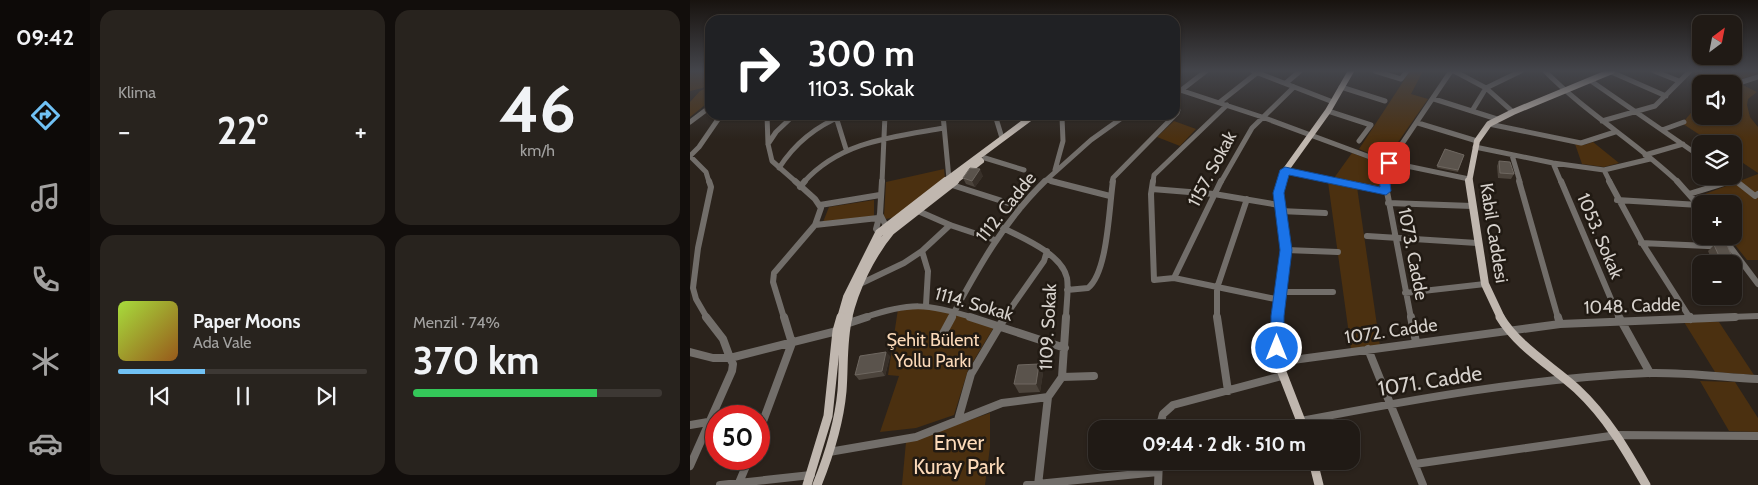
<!DOCTYPE html>
<html lang="tr">
<meta charset="utf-8">
<style>
body{margin:0;font-family:Cabin,sans-serif;background:#28231e;color:#f1f3f6;height:100vh;display:flex;flex-direction:column;font-size:19px;white-space:nowrap}
*{box-sizing:border-box;margin:0}
p{font-size:16px;color:#a2a1a0}
.icon{flex:none;width:28px;height:28px;fill:none;stroke:currentColor;stroke-width:2;stroke-linecap:round;stroke-linejoin:round}
.map{position:relative;flex:1;overflow:hidden}
.panel{display:flex;flex-direction:column;gap:10px;padding:10px;background:#120e0c;width:600px}
.panel>*{flex:none}
.banner{position:absolute;left:15px;top:15px;width:475px;height:105px;border-radius:15px;box-shadow:0 1px 4px #0004,0 0 0 1px #3d3834;background:#202124;color:#fff;overflow:hidden}
.needle{width:32px;rotate:32deg}
.fabs{position:absolute;left:1002px;top:15px;display:grid;gap:10px}
.fabs a{display:grid;place-items:center;width:50px;height:50px;border-radius:10px;background:#201a15;box-shadow:0 1px 4px #0004,0 0 0 1px #3d3834;font-size:25px}
.speed{position:absolute;left:15px;top:405px;display:flex;gap:10px;font-size:25px;font-weight:700;text-align:center}
.speed>*{display:grid;place-content:center;width:65px;height:65px;border-radius:50%;background:#201a15;box-shadow:0 1px 4px #0004,0 0 0 1px #3d3834;line-height:1}
.speed .limit{border:8px solid #d22;background:#fff;color:#111}
.pin{position:absolute;display:grid;place-items:center;width:42px;height:42px;color:#fff;margin:-21px;border-radius:10px;box-shadow:0 2px 8px #0006}
.me{position:absolute;width:55px;margin:-28px;rotate:0deg;stroke-linejoin:round;filter:drop-shadow(0 0 4px #0008)}
.turn{display:flex;align-items:center;gap:18px;height:105px;padding:0 20px;font-size:22px}
.turn .icon{width:65px;height:65px;stroke-width:2.5}
.turn b{display:block;font-size:35px;line-height:42px}
.big{font-size:38px;font-weight:800;line-height:1.1}
.panel .tile{flex:1;display:flex;flex-direction:column;justify-content:center;gap:8px;min-width:0;padding:0 18px;border-radius:15px;background:#28231e}
.panel .dial{align-items:center;gap:0}
.dial b{font-size:65px;line-height:1}
.song{display:flex;align-items:center;gap:15px}
.cover{width:60px;height:60px;border-radius:8px;background:linear-gradient(135deg,hsl(80 70% 55%),hsl(30 70% 35%))}
.played{height:5px;border-radius:2px;background:linear-gradient(90deg,#70c1f4 35%,#3d3834 35%)}
.keys{display:flex;justify-content:space-around;direction:ltr}
.heat{display:flex;justify-content:space-between;align-items:center;font-size:28px;direction:ltr}
.charge{height:8px;border-radius:4px;background:linear-gradient(90deg,#34c759 74%,#3d3834 0)}
.panel .tiles{flex:1;display:grid;gap:10px;grid-template-columns:repeat(2,1fr)}
.trip{position:absolute;left:398px;top:420px;width:272px;height:50px;border-radius:15px;background:#201a15;box-shadow:0 1px 4px #0004,0 0 0 1px #3d3834;font-weight:800;line-height:50px;text-align:center}
main{display:flex;flex:1;min-height:0}
.tab-bar{display:flex;flex-direction:column;width:90px;justify-content:space-around;align-items:center;background:#0d0a08;color:#a2a1a0}
.tab-bar .icon{width:35px;height:35px}
.tab-bar .current{color:#70c1f4}
.tab-bar b{font-size:22px;color:#f1f3f6}
.map>svg:first-child{display:block}
</style>
<main>
<nav class="tab-bar">
<b>09:42</b>
<svg class="icon current" aria-label="directions" viewBox="0 0 24 24"><path d="M12 3l9 9-9 9-9-9zM9 14v-3h6M13 9l2 2-2 2"/></svg>
<svg class="icon" aria-label="music" viewBox="0 0 24 24"><path d="M9 18V5l10-2v13"/><circle cx="6" cy="18" r="3"/><circle cx="16" cy="16" r="3"/></svg>
<svg class="icon" aria-label="phone" viewBox="0 0 24 24"><path d="M5 4h4l2 5-3 2q2 4 5 5l2-3 5 2v4C11 20 4 13 5 4z"/></svg>
<svg class="icon" aria-label="climate" viewBox="0 0 24 24"><path d="M12 3v18M4 7l16 10M4 17L20 7"/></svg>
<svg class="icon" aria-label="car" viewBox="0 0 24 24"><path d="M5 17H2v-5l4-1 3-4h7l3 4 3 1v5h-3M9 17h6M6 11h13"/><circle cx="7" cy="17" r="2"/><circle cx="17" cy="17" r="2"/></svg>
</nav>
<section class="panel">
<div class="tiles">
<div class="tile"><p>Klima</p>
<div class="heat"><a>−</a><b class="big">22°</b><a>+</a></div>
</div>
<div class="tile dial"><b>46</b><p>km/h</p></div>
<div class="tile">
<div class="song"><i class="cover"></i><div><b>Paper Moons</b><p>Ada Vale</p></div></div>
<div class="played"></div>
<div class="keys"><svg class="icon" aria-label="previous" viewBox="0 0 24 24"><path d="M18 5L8 12l10 7zM5 5v14"/></svg><svg class="icon" aria-label="pause" viewBox="0 0 24 24"><path d="M8 5v14M16 5v14"/></svg><svg class="icon" aria-label="next" viewBox="0 0 24 24"><path d="M6 5l10 7-10 7zM19 5v14"/></svg></div>
</div>
<div class="tile"><p>Menzil · 74%</p><b class="big">370 km</b><div class="charge"></div></div>
</div>
</section>
<div class="map">
<svg width="1068" height="485" viewBox="0 0 1068 485">
<rect width="100%" height="100%" fill="#2b231c"/>
<path fill="#4b3010" d="M5,71h15v10l-7,2 5,1 -5,4 -13,3v-18z
M720,71h13l-12,23 17,5 -41,59h-6l-22,-9z
M1006,71h62v3l-13,4 -6,5 18,9 -9,7 -1,6 3,12 8,10v46l-24,-16v-13h-20l-34,-22 5,-2 16,-19v15h33v-32h-18l-23,-10z
M20,86v15l-20,16v-15l10,-11z
M484,121l22,8 -16,17 -23,-9z
M903,142l26,21 -15,4 -22,-3 -7,-20 9,1z
M662,153l27,10 2,4 -3,10 4,11 -48,-10z
M254,169l1,10 -50,38 -9,2 -2,-3 2,-34z
M1068,174v86h-11l-19,-24h6v-32h-31l-6,-7z
M638,182l29,5 23,159 -29,3z
M184,200v17l-51,5 6,-15z
M235,308l33,7 36,12 -26,43 -14,45 -38,13 -36,4 19,-56 -11,-1 10,-66z
M994,322h35l35,53 -39,-3z
M1010,381l35,1 23,36v14l-29,-1z
M300,413v34l-5,38h-83l4,-43z"/>
<g fill="none" stroke-linecap="round" stroke-linejoin="round">
<path stroke="#726e6a" stroke-width="5" d="M563,71l80,31
M685,71l26,8 6,-8
M764,71l32,17 27,24
M855,71c41,42 91,71 133,111
M919,71l57,25
M964,71l25,10
M901,81l110,76
M1052,82l16,-5
M596,83l14,-12
M651,87l44,14
M493,91l79,26 116,43 91,19
M485,95l31,-24
M744,99l63,20
M530,102l38,-30
M638,111l43,14 -12,16
M782,111l14,-23 35,-17
M77,115l1,29 4,17 24,21
M136,115l11,5 9,29
M253,115l6,64
M305,115l7,23
M912,121l53,-15 35,-35
M0,122l20,-15
M728,123l59,18
M799,124l92,19 34,-11
M972,130l22,-8
M78,144l8,-12 18,-17
M785,147l78,16 51,7 46,-11
M822,155l8,27
M955,155l38,-11
M0,156l16,16 3,10
M0,156l9,-9 22,-32
M295,158l39,12
M863,163l8,19
M89,168c16,-25 37,-42 65,-53
M365,170l8,-29 -1,-24 -4,-2
M914,170l6,12
M595,171l57,11
M1039,176l8,6
M357,180l9,2
M114,182c37,-41 89,-45 140,-54
M192,182l3,-67
M354,182l47,-42 35,-25
M422,182l1,-4 64,-65 1,-3 -3,-3
M463,182l1,-7 73,-70
M531,182l31,-54 42,-41
M695,182l-1,-7 5,-12 62,-92
M1037,182l7,-2"/>
<path stroke="#726e6a" stroke-width="6" d="M361,181l59,15
M463,181l-2,13 3,86 20,-2 106,22
M646,181l50,10
M695,181l26,137
M829,181l39,137
M871,181l58,137
M919,181l35,65 46,72
M987,181l24,27
M1046,181l19,15 3,-2
M262,185l69,22
M110,187l5,-6
M462,189l62,5 65,11
M999,194l42,-13
M927,200l82,5
M698,203l84,3
M130,205l60,-10
M228,211l32,14 45,15
M590,211l45,2
M190,214l6,12
M125,225l63,-7
M313,228c20,10 59,26 64,50 2,12 -1,28 -1,40
M189,233l-3,-4 4,-15 2,-33
M677,236l110,7
M1032,236l36,48
M951,243l89,4
M596,250l52,2
M232,251l6,20 -2,34
M484,278l47,-97
M172,283l42,-20 18,-12 28,-26
M377,290l21,-2c20,-16 21,-81 25,-107
M592,292h51
M715,293l80,-9
M17,318l-11,-19 -3,-11 5,-40 13,-61 -2,-6
M94,318l-11,-36 1,-9 41,-48 6,-17 -6,-9 -20,-18
M173,318c47,-16 64,-15 111,0
M261,318c27,-50 53,-97 94,-137
M314,318l40,-57 3,-10
M527,318v-30l30,-89
M1014,318l54,-2"/>
<path stroke="#726e6a" stroke-width="8" d="M16,317l17,22 7,19 107,-27
M280,317l95,31
M527,317l11,74
M721,317l5,25
M868,317l2,7
M929,317l31,56
M1000,317l1,2
M156,324l21,-7
M249,341l13,-24
M678,349l55,136
M0,352l23,6h17l3,6 -1,7 -42,95
M588,362l282,-38 175,-7
M372,377l32,-1
M268,420l13,-46 34,-57
M611,421c114,-22 230,-43 347,-48 36,-1 74,4 110,6
M0,425l18,-3
M469,429l4,-15 10,-9 109,-29
M69,432l33,-89 -8,-26
M139,452l87,-15 86,-34 46,-6
M725,464l202,-29 141,1
M30,485l91,-10
M48,485l11,-26
M337,485l131,-13
M348,485l10,-88 14,-20 4,-60
M468,485l1,-24"/>
<path stroke="#c0b7af" stroke-width="6" d="M254,182l90,-67
M264,182l27,-21
M592,182l3,-11 43,-60 23,-40
M779,182l8,-41 12,-17 24,-12 99,-41"/>
<path stroke="#c0b7af" stroke-width="8" d="M779,181l16,103 16,34
M151,318l6,-21 32,-64 67,-52
M158,318c7,-30 23,-63 43,-87l64,-50
M588,318l8,-68 -7,-57 3,-12"/>
<path stroke="#c0b7af" stroke-width="9" d="M588,317l-2,17 2,28 26,67
M810,317c18,30 52,49 77,72 30,28 49,61 69,96
M623,461l6,24
M117,485l21,-69 9,-85 4,-14
M127,485c12,-30 22,-61 25,-94 2,-25 0,-50 6,-74"/>
</g>
<path fill="#4c443c" d="M755,149l19,6 -6,17 -21,-4z
M809,161l15,13 -3,5 -13,-1 -1,-12z
M293,176l-8,11 -9,-3 -3,-6z
M1024,245l19,14 -5,5 -15,-1 -5,-12z
M200,356l-5,20 -26,4 -4,-5z
M353,373l-3,19 -21,1 -5,-9z"/>
<path fill="#383029" d="M290,169l3,7 -8,11 -3,-6z
M196,352l4,4 -5,20 -3,-5z
M349,364l4,9 -3,19 -4,-8z"/>
<path fill="#5a534c" stroke="#6e6760" d="M755,149l19,6 -6,15 -21,-4z
M809,161l11,1 4,12 -14,-1z
M280,168l10,1 -8,12 -9,-3z
M1024,245h13l6,14 -14,-3z
M196,352l-4,19 -27,4 5,-19z
M349,364l-3,20h-22l4,-19z"/>
<linearGradient id="sky" x2="0" y2="1"><stop stop-color="#18130f"/><stop offset="0.51" stop-color="#44454b"/><stop offset="1" stop-color="#44454b" stop-opacity="0"/></linearGradient>
<rect width="1068" height="139" fill="url(#sky)"/>
<path fill="#1a73e8" stroke="#114b97" d="M699,159l5,4 -5,12 2,16 -5,4 -97,-20 -5,18 8,57 -8,66v32l-2,4 -5,2 -4,-2 -2,-4v-32l9,-66 -7,-57 7,-23 5,-3 95,20c-1,-10 -1,-24 9,-28z"/>
<g text-anchor="middle" stroke-width="5" stroke-linejoin="round" paint-order="stroke">
<g font-size="18" fill="#d7d2cd" stroke="#211a13">
<text transform="translate(522 169) rotate(-62)" y="6">1157. Sokak</text>
<text transform="translate(316 207) rotate(-51)" y="6">1112. Cadde</text>
<text transform="translate(804 233) rotate(81)" y="6">Kabil Caddesi</text>
<text transform="translate(910 236) rotate(67)" y="6">1053. Sokak</text>
<text transform="translate(723 254) rotate(79)" y="6">1073. Cadde</text>
<text transform="translate(284 304) rotate(16)" y="6">1114. Sokak</text>
<text transform="translate(942 306) rotate(-2)" y="6">1048. Cadde</text>
<text transform="translate(358 327) rotate(-87)" y="6">1109. Sokak</text>
<text transform="translate(701 331) rotate(-8)" y="6">1072. Cadde</text>
</g>
<g font-size="18" fill="#fcdab9" stroke="#211a13">
<text x="243" y="346">Şehit Bülent<tspan x="243" dy="21">Yollu Parkı</tspan></text>
</g>
<g font-size="21" fill="#d7d2cd" stroke="#211a13">
<text transform="translate(740 381) rotate(-9)" y="7">1071. Cadde</text>
</g>
<g font-size="21" fill="#fcdab9" stroke="#211a13">
<text x="269" y="450">Enver<tspan x="269" dy="24">Kuray Park</tspan></text>
</g>
</g>
</svg>
<div class="fabs">
<a><svg class="needle" viewBox="-14 -14 28 28"><path d="M0-13l5 13h-10z" fill="#e53935"/><path d="M0 13l5-13h-10z" fill="#a2a1a0"/></svg></a>
<a><svg class="icon" aria-label="sound" viewBox="0 0 24 24"><path d="M4 9h4l5-4v14l-5-4H4zM17 9q2 3 0 6"/></svg></a>
<a><svg class="icon" aria-label="layers" viewBox="0 0 24 24"><path d="M12 4l9 5-9 5-9-5zM3 14l9 5 9-5"/></svg></a>
<a>+</a>
<a>−</a>
</div>
<div class="speed"><div class="limit">50</div></div>
<div class="pin" style="left:699px;top:163px;background:#d93025"><svg class="icon" aria-label="arrive" viewBox="0 0 24 24"><path d="M6 21V4h12l-3 4 3 4H6"/></svg></div>
<svg class="me" style="left:587px;top:348px" viewBox="-20 -20 40 40"><circle r="17" fill="#1a73e8" stroke="#fff" stroke-width="3"/><path d="M0-11L8 9 0 5-8 9z" fill="#fff"/></svg>
<div class="trip">09:44 · 2 dk · 510 m</div>
<div class="banner">
<div class="turn"><svg class="icon" aria-label="right" viewBox="0 0 24 24"><path d="M7 20v-9h11M14 6l5 5-5 5"/></svg><div><b>300 m</b>1103. Sokak</div></div>
</div>
</div>
</main>
